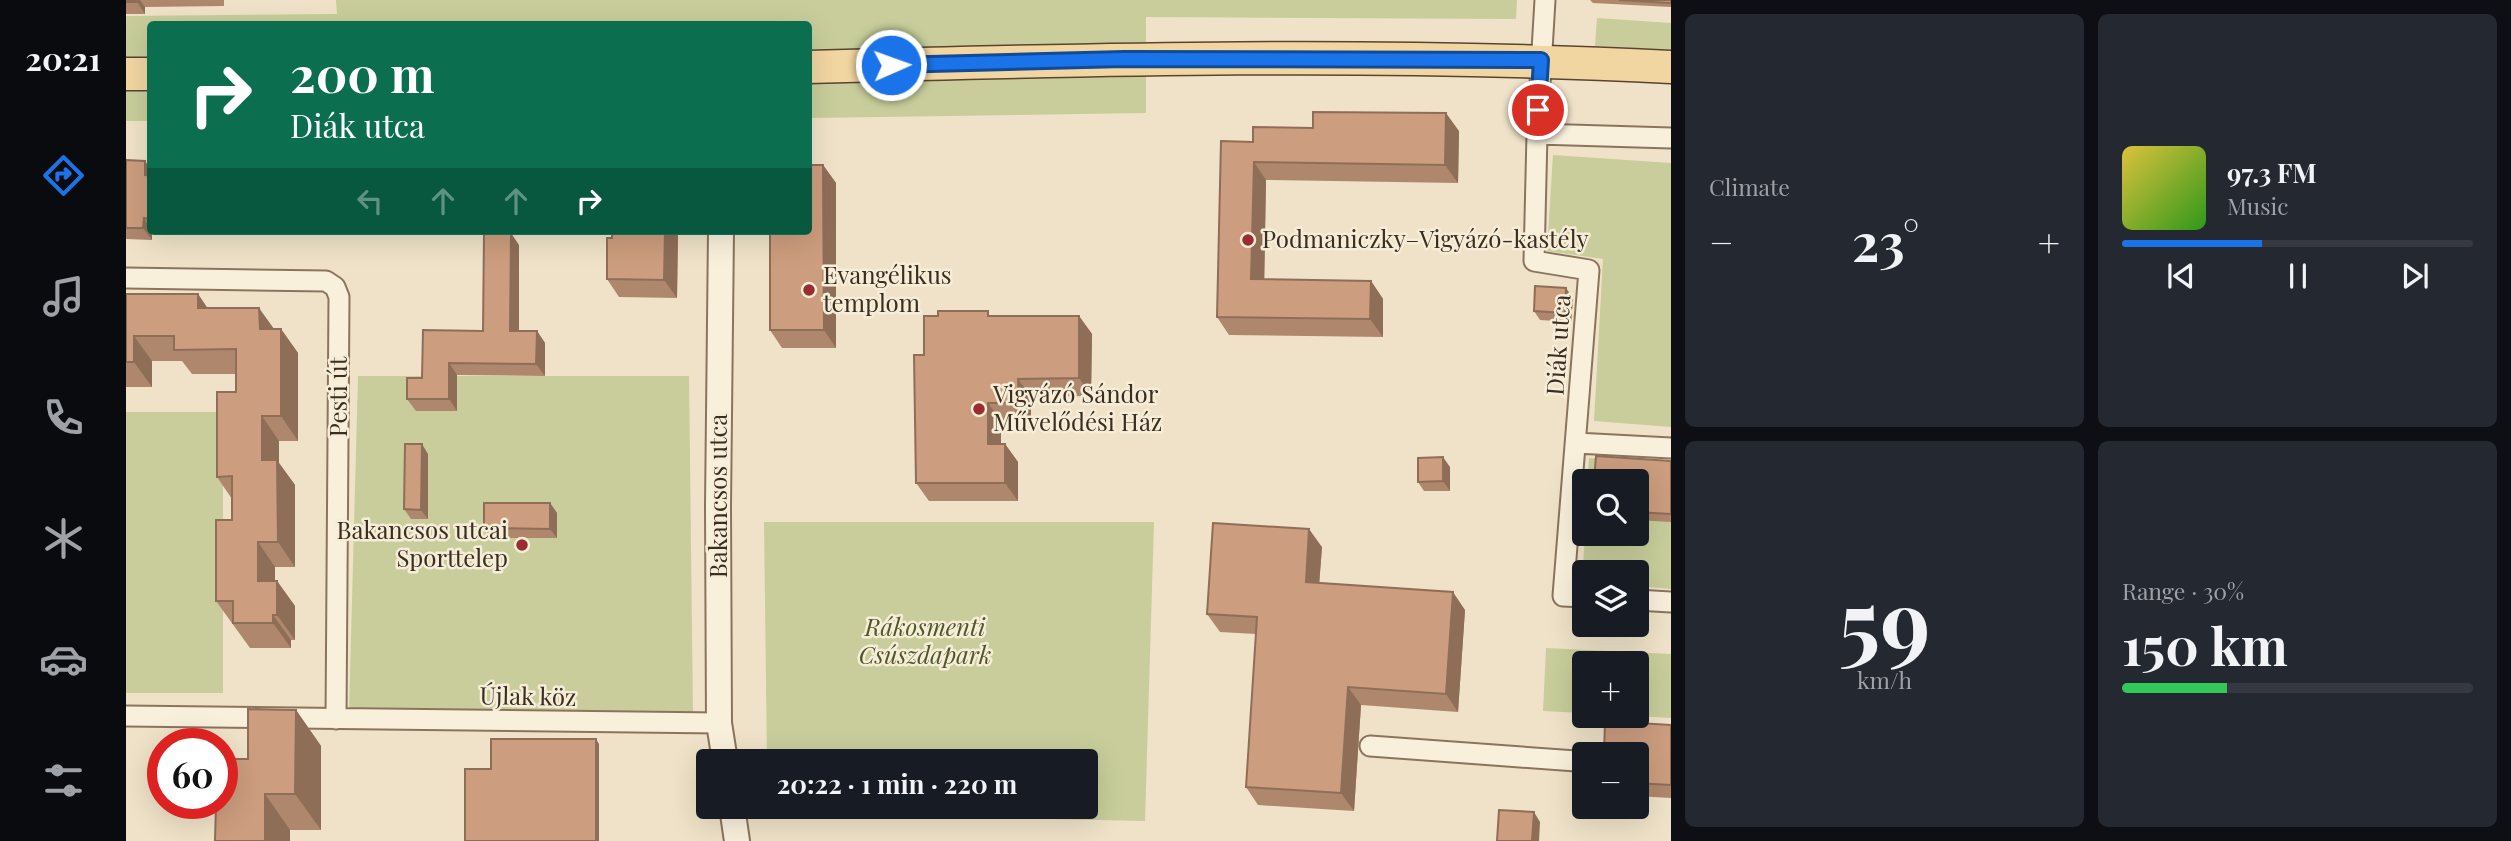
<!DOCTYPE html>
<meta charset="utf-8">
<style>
body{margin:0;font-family:"Playfair Display",serif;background:#242831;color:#f1f3f6;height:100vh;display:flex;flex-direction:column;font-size:26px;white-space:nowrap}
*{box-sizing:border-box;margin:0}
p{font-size:23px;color:#9ea1a6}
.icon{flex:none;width:38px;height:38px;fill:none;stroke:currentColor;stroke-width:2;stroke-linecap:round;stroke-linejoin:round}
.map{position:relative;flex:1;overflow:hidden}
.sheet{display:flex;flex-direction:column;gap:14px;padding:14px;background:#0d0f14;width:840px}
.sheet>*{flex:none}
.hud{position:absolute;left:21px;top:21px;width:665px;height:214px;border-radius:7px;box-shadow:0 7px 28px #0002;background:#0b6e4f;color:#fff;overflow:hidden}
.controls{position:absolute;left:1446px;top:469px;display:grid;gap:14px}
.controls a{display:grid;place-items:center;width:77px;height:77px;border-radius:7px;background:#171b24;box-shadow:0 7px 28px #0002;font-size:35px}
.speed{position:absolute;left:21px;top:728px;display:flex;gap:14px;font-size:35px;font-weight:700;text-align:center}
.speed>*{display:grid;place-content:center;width:91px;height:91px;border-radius:50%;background:#171b24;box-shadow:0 7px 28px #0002;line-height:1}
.speed .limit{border:10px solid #d22;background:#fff;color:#111}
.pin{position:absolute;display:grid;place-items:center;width:60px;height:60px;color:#fff;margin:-30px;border:4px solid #fff;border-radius:50%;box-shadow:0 2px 7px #0007}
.me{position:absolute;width:77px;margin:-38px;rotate:88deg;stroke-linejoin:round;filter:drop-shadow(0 0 5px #0008)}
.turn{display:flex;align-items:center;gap:24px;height:147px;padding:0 28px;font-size:32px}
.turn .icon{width:91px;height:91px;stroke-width:2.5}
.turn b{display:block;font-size:49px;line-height:60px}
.lanes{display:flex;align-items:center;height:66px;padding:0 28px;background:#0003;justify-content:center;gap:35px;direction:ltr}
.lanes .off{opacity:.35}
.big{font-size:52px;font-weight:700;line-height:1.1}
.sheet .tile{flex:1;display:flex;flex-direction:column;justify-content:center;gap:10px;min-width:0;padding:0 24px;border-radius:10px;background:#242831}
.sheet .dial{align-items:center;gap:0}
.dial b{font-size:91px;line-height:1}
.song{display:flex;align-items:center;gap:21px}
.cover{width:84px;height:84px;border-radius:10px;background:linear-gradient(135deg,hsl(50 70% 55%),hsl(110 70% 35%))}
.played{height:7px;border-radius:4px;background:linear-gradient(90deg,#1a73e8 40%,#363941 40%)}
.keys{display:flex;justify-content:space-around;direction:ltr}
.heat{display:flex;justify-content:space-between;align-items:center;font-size:38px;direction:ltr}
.charge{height:10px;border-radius:5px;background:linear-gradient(90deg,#34c759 30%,#363941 0)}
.sheet .tiles{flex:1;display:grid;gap:14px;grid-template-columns:repeat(2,1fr)}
.trip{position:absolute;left:570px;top:749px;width:402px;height:70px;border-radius:7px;background:#171b24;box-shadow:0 7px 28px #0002;font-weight:700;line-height:70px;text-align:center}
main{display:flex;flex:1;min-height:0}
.tabs{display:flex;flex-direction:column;width:126px;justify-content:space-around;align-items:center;background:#090b0e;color:#9ea1a6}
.tabs .icon{width:49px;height:49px}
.tabs .selected{color:#1a73e8}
.tabs b{font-size:32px;color:#f1f3f6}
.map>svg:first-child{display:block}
</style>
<main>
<nav class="tabs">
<b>20:21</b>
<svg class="icon selected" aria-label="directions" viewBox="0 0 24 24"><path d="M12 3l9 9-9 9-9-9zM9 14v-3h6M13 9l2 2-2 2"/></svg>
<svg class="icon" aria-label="music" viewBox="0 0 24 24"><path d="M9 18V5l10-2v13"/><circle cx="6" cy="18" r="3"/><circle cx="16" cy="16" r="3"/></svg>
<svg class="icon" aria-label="phone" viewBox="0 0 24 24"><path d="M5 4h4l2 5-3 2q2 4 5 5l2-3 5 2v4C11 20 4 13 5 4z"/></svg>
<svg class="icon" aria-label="climate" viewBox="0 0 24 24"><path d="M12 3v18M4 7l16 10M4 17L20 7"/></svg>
<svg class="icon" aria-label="car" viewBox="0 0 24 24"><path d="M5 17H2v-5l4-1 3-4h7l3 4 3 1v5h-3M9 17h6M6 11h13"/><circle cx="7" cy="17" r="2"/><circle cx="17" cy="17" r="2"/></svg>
<svg class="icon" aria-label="filters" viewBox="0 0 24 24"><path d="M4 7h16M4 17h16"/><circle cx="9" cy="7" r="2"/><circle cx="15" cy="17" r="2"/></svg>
</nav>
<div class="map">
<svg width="1545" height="841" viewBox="0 0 1545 841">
<rect width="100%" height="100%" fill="#efe2c8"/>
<path fill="#c8cd9b" d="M210,0h1181l-1,19 -370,-2v96l-337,5 -1,-94h-658v97h-24v-105l211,-2z
M1471,18l74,5v27l-76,-4z
M1427,155l118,8v264l-77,-6 9,-162 -56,-8z
M232,376h331l4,338 -344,-1z
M0,412h97v281h-97z
M1463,458l82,5v126l-35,-3v-14h-52l-2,10 3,-48h51v-53h-48z
M638,522h390l-9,299 -378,-8v-6h320v-46h-320z
M1420,648l125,6v64l-35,-2v-53h-52v50l-41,-2z"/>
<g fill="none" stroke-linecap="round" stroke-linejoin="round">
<g stroke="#8b745d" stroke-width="23">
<path id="minor" d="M1419,0l-8,134 -3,127 55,9 -26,326 21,1
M1411,134l134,4
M0,278l200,3 9,6 4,10 -3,422
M1450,443l95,5
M1510,600l35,2
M0,716l593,7
M1244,746l206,15"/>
</g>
<g stroke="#8b745d" stroke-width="28">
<path id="tertiary" d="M595,231l-3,275 1,217 6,38
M606,807l5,34"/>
</g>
<g stroke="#594331" stroke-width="35">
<path id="primary" d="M682,67c288,-8 576,-15 863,0
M0,74h24"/>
</g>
<use href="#minor" stroke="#f9f0dc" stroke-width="19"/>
<use href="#tertiary" stroke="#f9f0dc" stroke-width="24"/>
<use href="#primary" stroke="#f1d6a1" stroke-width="32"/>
</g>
<path fill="#af876c" d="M0,0h98v6l-79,1v7h-19z
M1464,0h81v7l-78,-4z
M1187,128l146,3 -1,52 -192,-3 -2,100 107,1 12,18v38l-154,-2 -12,-18 36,-175z
M0,160l24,8v63l2,9 -26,-1z
M697,165l13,18v165h-54l-12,-18z
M41,231h70v2z
M486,231h66l-1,67 -58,-1 -12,-18z
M393,245v86h18l8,12v33l-88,-1v36h-41l-9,-12 76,-68z
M0,294h72l9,14 67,21h7l17,24v88h-19v22l16,22v82h-20v14h2l18,25v34h-4v8h-41l-34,-47 16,-81v-21l-15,-22 19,-85v-18h-44l-10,-13h-30v26h-26z
M1447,298l-2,24 -31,-2 -6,-9z
M866,316h87l13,18 -1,62 -60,1v24h-30v23h4l13,18v39h-89l-13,-18 8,-128z
M302,454v65h-17l-7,-10z
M1545,461v61l-35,-2v-39z
M1324,467v24h-26l-6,-9z
M424,503l7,10v25h-66l-7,-10z
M1196,547l-3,36 146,27 -7,102 -97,-7 -7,106 -96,-6 -12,-18 10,-153 -36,-2 -13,-18z
M170,710l25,36v84h-31l-75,11 33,-82z
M1545,725v73l-35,-2v-42z"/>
<path fill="#8f6e58" d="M11,0h3l5,7v7l-8,-12z
M1320,113l13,18 -1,52 -13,-18z
M19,161l5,7v15l-5,-8z
M1128,162l12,18 -2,118 -13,-19z
M697,165l13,18v165l-12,-18z
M18,218l6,10v3h2v9l-9,-12z
M539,231h13l-1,67 -13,-18z
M385,233l8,12v98l-9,-12z
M1245,281l12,18v38l-13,-18z
M1440,288l7,10 -2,24 -6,-9z
M72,294l17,25 -17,-11z
M133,308l18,25 -17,-4z
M953,316l13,18 -1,62 -12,-18z
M155,329l17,24v88l-17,-25z
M411,331l8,12v33l-9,-12z
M8,336l18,25v26l-18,-25z
M323,363l8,12v36l-8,-12z
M892,379l13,18v24l-12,-18z
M862,403l13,18v41l-13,-18z
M136,416l17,25v22l16,22v82l-17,-25 -16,-82z
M296,444l6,10v65l-7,-9z
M879,444l13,18v39l-13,-18z
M1317,457l7,10v24l-7,-10z
M424,503l7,10v25l-7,-9z
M1183,529l13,18 -4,53 -12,-18z
M132,542l17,25v39l-17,-25z
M151,581l18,25v34l-18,-25z
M1327,592l12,18 -7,102 -12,-18z
M147,615l18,25v8l-18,-25z
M1222,687l13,18 -7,106 -13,-18z
M170,710l25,36v84l-26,-36z
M470,739l3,5v97h-3z
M139,794l25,36v11h-25z
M1408,812l6,10 -1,19h-7z"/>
<path fill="#cc9d7e" stroke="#8f6e58" stroke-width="2" d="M0,0h11v2h-11z
M1493,0h52v3z
M1187,112l133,1 -1,52 -191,-3 -3,117 120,2 -1,38 -153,-2 4,-176 32,1v-15l60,1z
M0,160l19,1v14l5,1v43l-6,-1 -1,10h-17z
M682,165h15l1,165h-54v-99h38z
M486,231h53l-1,49 -57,-1v-41h5z
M358,233h27l-1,98h27l-1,33 -87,-1v36h-42v-21h15l1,-48 60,1z
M1409,286l31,2 -1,25 -31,-2z
M0,294h72v14h61l1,21h21v87h-19v44h15l1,82h-20v39h19v34h-4v8h-40v-22h-17v-81h16v-44l-15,1v-85h19v-43l-62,1v-14h-40v26h-8z
M812,311h50v5h91v62l-61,1 1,24h-31v41h17v39h-89l-2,-128h10v-39h14z
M279,444h17l-1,66 -17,-1z
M1470,456l75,5v53l-35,-2v-31h-42z
M1317,457v24l-25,1v-24z
M358,503h66v26l-66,-1z
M1087,523l96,6 -3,53 147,10 -7,102 -98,-7 -7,106 -95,-6 11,-170 -50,-3z
M122,709l48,1 -1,84h-30v47h-50l1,-38h6v-44h26z
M1479,721l66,4v60l-35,-2v-29h-32z
M365,739h105v102h-131v-72h26z
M1373,810l35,2 -2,29h-35z"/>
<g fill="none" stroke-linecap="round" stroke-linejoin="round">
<g stroke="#114b97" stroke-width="18">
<path id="route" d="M765,65l233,-6 417,1 -3,50"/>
</g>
<use href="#route" stroke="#1a73e8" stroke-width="12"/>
</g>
<g fill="#9a2d2f" stroke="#f6edd8" stroke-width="2.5">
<circle cx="1122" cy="240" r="7"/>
<circle cx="683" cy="290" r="7"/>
<circle cx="853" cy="409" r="7"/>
<circle cx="396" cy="545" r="7"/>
</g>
<g text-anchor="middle" stroke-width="5" stroke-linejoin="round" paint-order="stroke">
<g font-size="24" fill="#3b2d20" stroke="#f6edd8" text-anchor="start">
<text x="1136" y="248">Podmaniczky–Vigyázó-kastély</text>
<text x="697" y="284">Evangélikus<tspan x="697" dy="28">templom</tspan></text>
<text x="867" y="403">Vigyázó Sándor<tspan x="867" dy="28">Művelődési Ház</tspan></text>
<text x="382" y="539" text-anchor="end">Bakancsos utcai<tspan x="382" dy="28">Sporttelep</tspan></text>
</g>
<g font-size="24" fill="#3b2d20" stroke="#f6edd8">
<text transform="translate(1433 345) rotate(-86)" y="8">Diák utca</text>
<text transform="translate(213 397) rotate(-90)" y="8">Pesti út</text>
<text transform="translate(593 496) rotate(-90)" y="8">Bakancsos utca</text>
<text transform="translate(402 697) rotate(1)" y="8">Újlak köz</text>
</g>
<g font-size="24" font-style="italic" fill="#4c5827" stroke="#f6edd8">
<text x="799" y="636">Rákosmenti<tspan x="799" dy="28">Csúszdapark</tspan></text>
</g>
</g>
</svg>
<div class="controls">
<a><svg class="icon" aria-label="search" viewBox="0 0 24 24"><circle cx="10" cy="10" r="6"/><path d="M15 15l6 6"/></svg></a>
<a><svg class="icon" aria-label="layers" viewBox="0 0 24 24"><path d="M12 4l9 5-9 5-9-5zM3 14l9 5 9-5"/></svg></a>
<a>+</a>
<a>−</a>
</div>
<div class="speed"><div class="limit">60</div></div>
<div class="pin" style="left:1412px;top:110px;background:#d93025"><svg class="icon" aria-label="arrive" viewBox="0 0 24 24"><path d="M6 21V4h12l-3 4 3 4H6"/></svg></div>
<svg class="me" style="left:765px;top:65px" viewBox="-20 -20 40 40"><circle r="17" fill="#1a73e8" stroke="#fff" stroke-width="3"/><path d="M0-11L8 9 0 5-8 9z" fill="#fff"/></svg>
<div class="trip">20:22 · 1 min · 220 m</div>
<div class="hud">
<div class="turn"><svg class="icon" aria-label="right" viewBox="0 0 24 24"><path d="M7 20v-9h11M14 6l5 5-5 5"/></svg><div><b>200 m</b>Diák utca</div></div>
<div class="lanes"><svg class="icon off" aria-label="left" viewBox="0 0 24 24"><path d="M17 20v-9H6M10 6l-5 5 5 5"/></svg><svg class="icon off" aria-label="ahead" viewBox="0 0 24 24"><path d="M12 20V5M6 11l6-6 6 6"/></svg><svg class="icon off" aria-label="ahead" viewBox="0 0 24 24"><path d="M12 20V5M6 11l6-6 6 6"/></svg><svg class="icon" aria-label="right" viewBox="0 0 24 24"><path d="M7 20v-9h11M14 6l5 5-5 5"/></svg></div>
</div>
</div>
<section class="sheet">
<div class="tiles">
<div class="tile"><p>Climate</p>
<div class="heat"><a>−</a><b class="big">23°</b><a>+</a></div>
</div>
<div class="tile">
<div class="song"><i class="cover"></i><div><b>97.3 FM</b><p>Music</p></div></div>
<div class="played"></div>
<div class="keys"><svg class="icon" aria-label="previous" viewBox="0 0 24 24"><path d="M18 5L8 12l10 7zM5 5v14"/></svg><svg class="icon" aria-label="pause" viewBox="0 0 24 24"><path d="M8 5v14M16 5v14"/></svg><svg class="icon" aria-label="next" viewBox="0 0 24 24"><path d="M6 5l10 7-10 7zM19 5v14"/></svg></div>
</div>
<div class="tile dial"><b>59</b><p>km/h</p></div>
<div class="tile"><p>Range · 30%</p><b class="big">150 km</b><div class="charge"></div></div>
</div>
</section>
</main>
